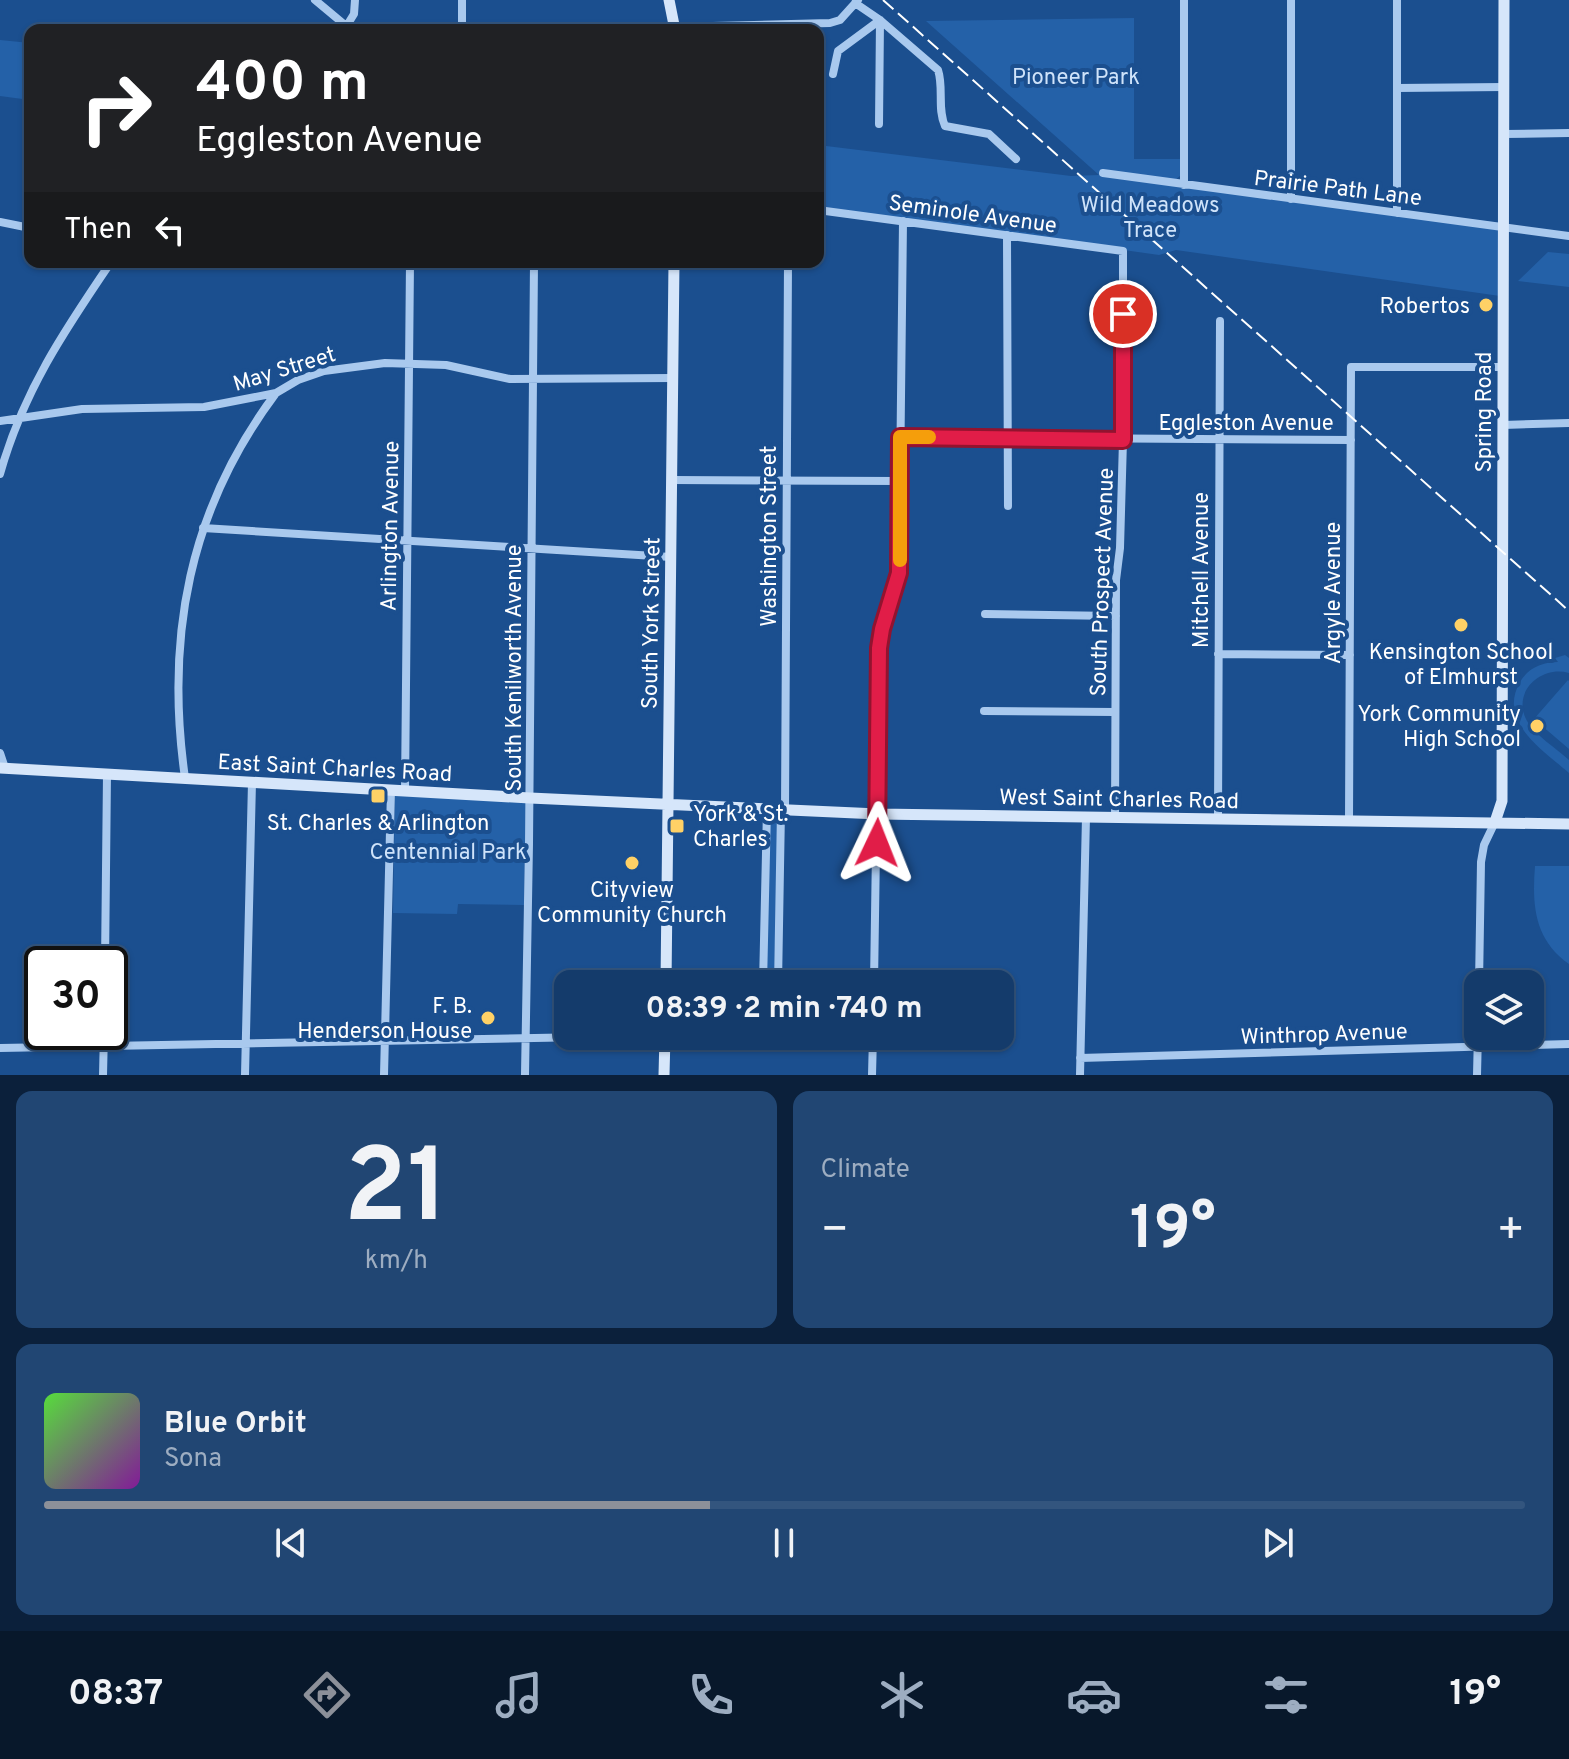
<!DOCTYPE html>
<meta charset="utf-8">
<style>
body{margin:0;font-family:Overpass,sans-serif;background:#214673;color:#f1f3f6;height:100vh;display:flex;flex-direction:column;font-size:30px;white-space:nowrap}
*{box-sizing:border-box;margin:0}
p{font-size:26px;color:#9dadc1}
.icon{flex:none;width:44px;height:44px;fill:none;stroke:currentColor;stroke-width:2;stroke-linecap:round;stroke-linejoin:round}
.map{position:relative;height:1075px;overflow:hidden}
.sheet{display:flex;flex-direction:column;gap:16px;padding:16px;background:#0b203b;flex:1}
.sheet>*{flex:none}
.top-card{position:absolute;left:24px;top:24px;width:800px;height:244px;border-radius:16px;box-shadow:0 2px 6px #0004,0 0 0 2px #33557e;background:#202124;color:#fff;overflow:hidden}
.controls{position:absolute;left:1464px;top:970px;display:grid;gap:16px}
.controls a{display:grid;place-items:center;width:80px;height:80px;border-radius:16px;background:#143b6b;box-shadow:0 2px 6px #0004,0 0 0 2px #33557e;font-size:40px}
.speed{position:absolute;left:24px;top:946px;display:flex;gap:16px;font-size:40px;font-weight:700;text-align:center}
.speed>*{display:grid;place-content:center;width:104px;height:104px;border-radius:50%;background:#143b6b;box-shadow:0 2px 6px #0004,0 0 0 2px #33557e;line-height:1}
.speed .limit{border:4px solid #111;border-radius:12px;background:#fff;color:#111}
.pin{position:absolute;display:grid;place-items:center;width:68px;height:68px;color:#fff;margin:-34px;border:4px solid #fff;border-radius:50%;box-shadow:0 2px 8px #0007}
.me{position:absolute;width:88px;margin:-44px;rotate:2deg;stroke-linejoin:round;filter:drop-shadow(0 0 6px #0008)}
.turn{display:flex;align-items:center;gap:28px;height:168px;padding:0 40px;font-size:36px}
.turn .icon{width:104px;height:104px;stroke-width:2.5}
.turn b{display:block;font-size:56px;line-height:68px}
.then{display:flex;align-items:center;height:76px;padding:0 40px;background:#0003;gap:16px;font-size:30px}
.big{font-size:60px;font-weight:700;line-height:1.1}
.sheet .widget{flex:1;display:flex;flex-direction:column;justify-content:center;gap:12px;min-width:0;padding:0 28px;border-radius:16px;background:#214673}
.sheet .dial{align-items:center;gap:0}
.dial b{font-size:104px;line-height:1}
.song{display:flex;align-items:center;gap:24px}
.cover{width:96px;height:96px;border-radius:12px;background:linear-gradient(135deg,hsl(110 70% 55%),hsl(290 70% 35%))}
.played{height:8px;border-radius:4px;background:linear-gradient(90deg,#8c9099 45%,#33557e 45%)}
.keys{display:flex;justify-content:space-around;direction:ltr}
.heat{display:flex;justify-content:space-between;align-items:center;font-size:44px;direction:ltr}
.sheet .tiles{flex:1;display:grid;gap:16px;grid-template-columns:1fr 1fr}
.widget:last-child{grid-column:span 2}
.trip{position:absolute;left:554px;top:970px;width:460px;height:80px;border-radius:16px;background:#143b6b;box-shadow:0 2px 6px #0004,0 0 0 2px #33557e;font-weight:700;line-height:80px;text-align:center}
.tab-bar{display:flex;height:128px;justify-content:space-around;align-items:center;background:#08182b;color:#9dadc1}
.tab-bar .icon{width:56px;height:56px}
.tab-bar .on{color:#8c9099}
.tab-bar b{font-size:36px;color:#f1f3f6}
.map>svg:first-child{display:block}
</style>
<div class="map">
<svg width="1569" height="1075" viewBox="0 0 1569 1075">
<rect width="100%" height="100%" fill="#1b4f8f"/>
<path fill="#2461a8" d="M1134,18v141h46v17l-6,5 12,2 315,40 -1,73 -324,-46 -17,5 -341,-48v-62l253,31 28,-1 -173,-154z
M0,40l30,3v57l-30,-4z
M1548,252l21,2v33l-51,-6z
M1565,655l4,3v15c-28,-8 -58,19 -42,48 9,15 29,27 42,39v13c-25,-22 -72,-51 -49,-91 8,-14 22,-20 38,-20l-3,-4z
M1568,680l1,1v68l-35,-30z
M395,795l131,7 -2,103 -66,-1 -1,10 -64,-1z
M770,816h8l-4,167h-9z
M1535,866h34v98c-35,-25 -37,-59 -34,-98z"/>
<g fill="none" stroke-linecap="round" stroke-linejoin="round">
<path stroke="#a9c9ee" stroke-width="8" d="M315,0l36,30
M462,0v30
M1184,0v185
M1291,0v199
M855,3l25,17 58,50c6,18 -1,39 7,56l44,8 27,25
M346,27l8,-13 1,-14
M549,30l281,-7 10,-3 18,-20
M833,74l5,-23 42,-31
M1397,88l107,-1
M879,124l1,-104
M1504,134l65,-1
M1103,173l466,63
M818,210l305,41v189l-3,108 -4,32 -1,238
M1397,213v-213
M0,222l30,6
M1007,235l1,271
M0,421l82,-12 122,-2 72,-14 22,-13 26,-9 61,-8 61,2 64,14 163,-1
M1503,425l66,-2
M900,437l451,3
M0,474c23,-82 64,-143 111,-212
M672,480l228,1
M203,528l468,29
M985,614l131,2
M1218,654l132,1
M984,711l131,1
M0,753l5,15
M185,778c-20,-141 4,-269 91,-385
M405,791l5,-529
M785,810l3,-548
M1218,819l2,-498
M1349,821l2,-454h153
M105,964l2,-190
M763,984l4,-175
M778,984l3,-174
M874,984l5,-336 3,-19 17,-56 4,-352
M1479,984l2,-122 3,-17 11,-23
M0,1048l640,-12
M1080,1058l489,-14
M103,1075l1,-43
M245,1075l7,-293
M384,1075l7,-285
M525,1075l4,-231 5,-582
M872,1075l1,-39
M1080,1075l6,-258
M1477,1075l1,-42"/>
<path stroke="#d6e6fa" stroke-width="11" d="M669,0l6,30
M0,768l530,30 348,16 691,10
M1495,822l7,-21 2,-801
M666,984l8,-722
M664,1075l1,-39"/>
<path stroke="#fff" stroke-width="2" stroke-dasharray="14 6" stroke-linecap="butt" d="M883,0l686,611"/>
</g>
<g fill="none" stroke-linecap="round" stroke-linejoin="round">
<g stroke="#92132f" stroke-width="20">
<path id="route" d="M877,843l2,-195 3,-19 17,-56 1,-136 223,3v-126"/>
</g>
<use href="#route" stroke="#e11d48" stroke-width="14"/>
<path stroke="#f59e0b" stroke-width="14" d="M900,560v-123h29"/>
</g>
<g fill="#ffd166" stroke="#1b4f8f" stroke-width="3">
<circle cx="1486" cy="305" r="8"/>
<circle cx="1461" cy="625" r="8"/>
<circle cx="1537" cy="726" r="8"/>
<rect x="370" y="788" width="16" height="16" rx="4"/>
<rect x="669" y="818" width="16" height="16" rx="4"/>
<circle cx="632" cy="863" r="8"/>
<circle cx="488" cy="1018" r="8"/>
</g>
<g text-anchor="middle" stroke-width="8" stroke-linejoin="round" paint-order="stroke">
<g font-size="22" fill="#cfe3fa" stroke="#1b4f8f">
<text x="1076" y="84">Pioneer Park</text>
<text x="1150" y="212">Wild Meadows<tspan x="1150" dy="25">Trace</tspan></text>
<text x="448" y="859">Centennial Park</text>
</g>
<g font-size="22" fill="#fff" stroke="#1b4f8f">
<text transform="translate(1338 187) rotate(7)" y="8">Prairie Path Lane</text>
<text transform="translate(973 213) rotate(8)" y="8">Seminole Avenue</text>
<text transform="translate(284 368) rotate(-17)" y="8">May Street</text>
<text transform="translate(1483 412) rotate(-90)" y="8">Spring Road</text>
<text x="1246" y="430">Eggleston Avenue</text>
<text transform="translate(389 526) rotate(-89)" y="8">Arlington Avenue</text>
<text transform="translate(768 536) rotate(-90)" y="8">Washington Street</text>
<text transform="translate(1200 570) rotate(-90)" y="8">Mitchell Avenue</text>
<text transform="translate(1101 582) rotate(-88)" y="8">South Prospect Avenue</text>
<text transform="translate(1332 593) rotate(-90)" y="8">Argyle Avenue</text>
<text transform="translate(650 623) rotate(-89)" y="8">South York Street</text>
<text transform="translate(513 668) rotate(-90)" y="8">South Kenilworth Avenue</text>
<text transform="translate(335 767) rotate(3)" y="8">East Saint Charles Road</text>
<text transform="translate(1119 798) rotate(1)" y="8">West Saint Charles Road</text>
<text transform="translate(1324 1033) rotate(-2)" y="8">Winthrop Avenue</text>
</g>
<g font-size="22" fill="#fff" stroke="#1b4f8f" text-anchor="end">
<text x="1470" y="313">Robertos</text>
<text x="1461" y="659" text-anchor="middle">Kensington School<tspan x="1461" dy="25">of Elmhurst</tspan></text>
<text x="1521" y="721">York Community<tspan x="1521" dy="25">High School</tspan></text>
<text x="693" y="821" text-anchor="start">York &amp; St.<tspan x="693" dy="25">Charles</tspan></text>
<text x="378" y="830" text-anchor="middle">St. Charles &amp; Arlington</text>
<text x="632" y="897" text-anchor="middle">Cityview<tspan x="632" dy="25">Community Church</tspan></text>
<text x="472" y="1013">F. B.<tspan x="472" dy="25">Henderson House</tspan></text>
</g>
</g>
</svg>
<div class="controls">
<a><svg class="icon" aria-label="layers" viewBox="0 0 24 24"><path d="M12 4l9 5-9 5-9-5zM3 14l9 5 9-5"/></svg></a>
</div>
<div class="speed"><div class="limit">30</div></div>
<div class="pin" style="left:1123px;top:314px;background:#d93025"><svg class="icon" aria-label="arrive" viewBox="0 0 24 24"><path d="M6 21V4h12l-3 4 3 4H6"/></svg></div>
<svg class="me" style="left:877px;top:843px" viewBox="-20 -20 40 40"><path d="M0-17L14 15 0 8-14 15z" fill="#e11d48" stroke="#fff" stroke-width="4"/></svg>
<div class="trip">08:39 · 2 min · 740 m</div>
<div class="top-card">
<div class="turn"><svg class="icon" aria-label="right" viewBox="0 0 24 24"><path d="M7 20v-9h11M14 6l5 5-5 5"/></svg><div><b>400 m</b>Eggleston Avenue</div></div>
<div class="then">Then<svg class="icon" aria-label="left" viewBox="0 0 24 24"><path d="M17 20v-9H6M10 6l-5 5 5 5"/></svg></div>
</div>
</div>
<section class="sheet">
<div class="tiles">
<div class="widget dial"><b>21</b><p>km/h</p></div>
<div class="widget"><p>Climate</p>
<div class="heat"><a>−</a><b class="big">19°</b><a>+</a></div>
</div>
<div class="widget">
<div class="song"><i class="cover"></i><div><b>Blue Orbit</b><p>Sona</p></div></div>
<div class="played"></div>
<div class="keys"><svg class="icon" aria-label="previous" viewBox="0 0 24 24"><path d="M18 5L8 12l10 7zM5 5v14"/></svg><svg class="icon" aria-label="pause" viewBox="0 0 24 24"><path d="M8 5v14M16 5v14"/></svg><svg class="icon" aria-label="next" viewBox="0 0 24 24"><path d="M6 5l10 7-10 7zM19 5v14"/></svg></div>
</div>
</div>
</section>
<nav class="tab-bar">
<b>08:37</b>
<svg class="icon on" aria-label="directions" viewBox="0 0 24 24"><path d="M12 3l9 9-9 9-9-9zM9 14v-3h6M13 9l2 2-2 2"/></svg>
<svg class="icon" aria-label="music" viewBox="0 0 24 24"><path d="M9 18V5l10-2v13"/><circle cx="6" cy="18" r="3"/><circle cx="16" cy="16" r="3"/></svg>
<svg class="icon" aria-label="phone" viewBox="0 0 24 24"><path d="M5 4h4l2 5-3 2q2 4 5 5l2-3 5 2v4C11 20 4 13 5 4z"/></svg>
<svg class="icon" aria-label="climate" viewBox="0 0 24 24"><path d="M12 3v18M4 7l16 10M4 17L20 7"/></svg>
<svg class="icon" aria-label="car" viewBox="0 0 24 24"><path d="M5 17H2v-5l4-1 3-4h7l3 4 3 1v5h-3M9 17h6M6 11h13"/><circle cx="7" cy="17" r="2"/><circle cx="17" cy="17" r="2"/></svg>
<svg class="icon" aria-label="filters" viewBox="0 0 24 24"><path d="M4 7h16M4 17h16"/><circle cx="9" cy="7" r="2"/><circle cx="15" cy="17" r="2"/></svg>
<b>19°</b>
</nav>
